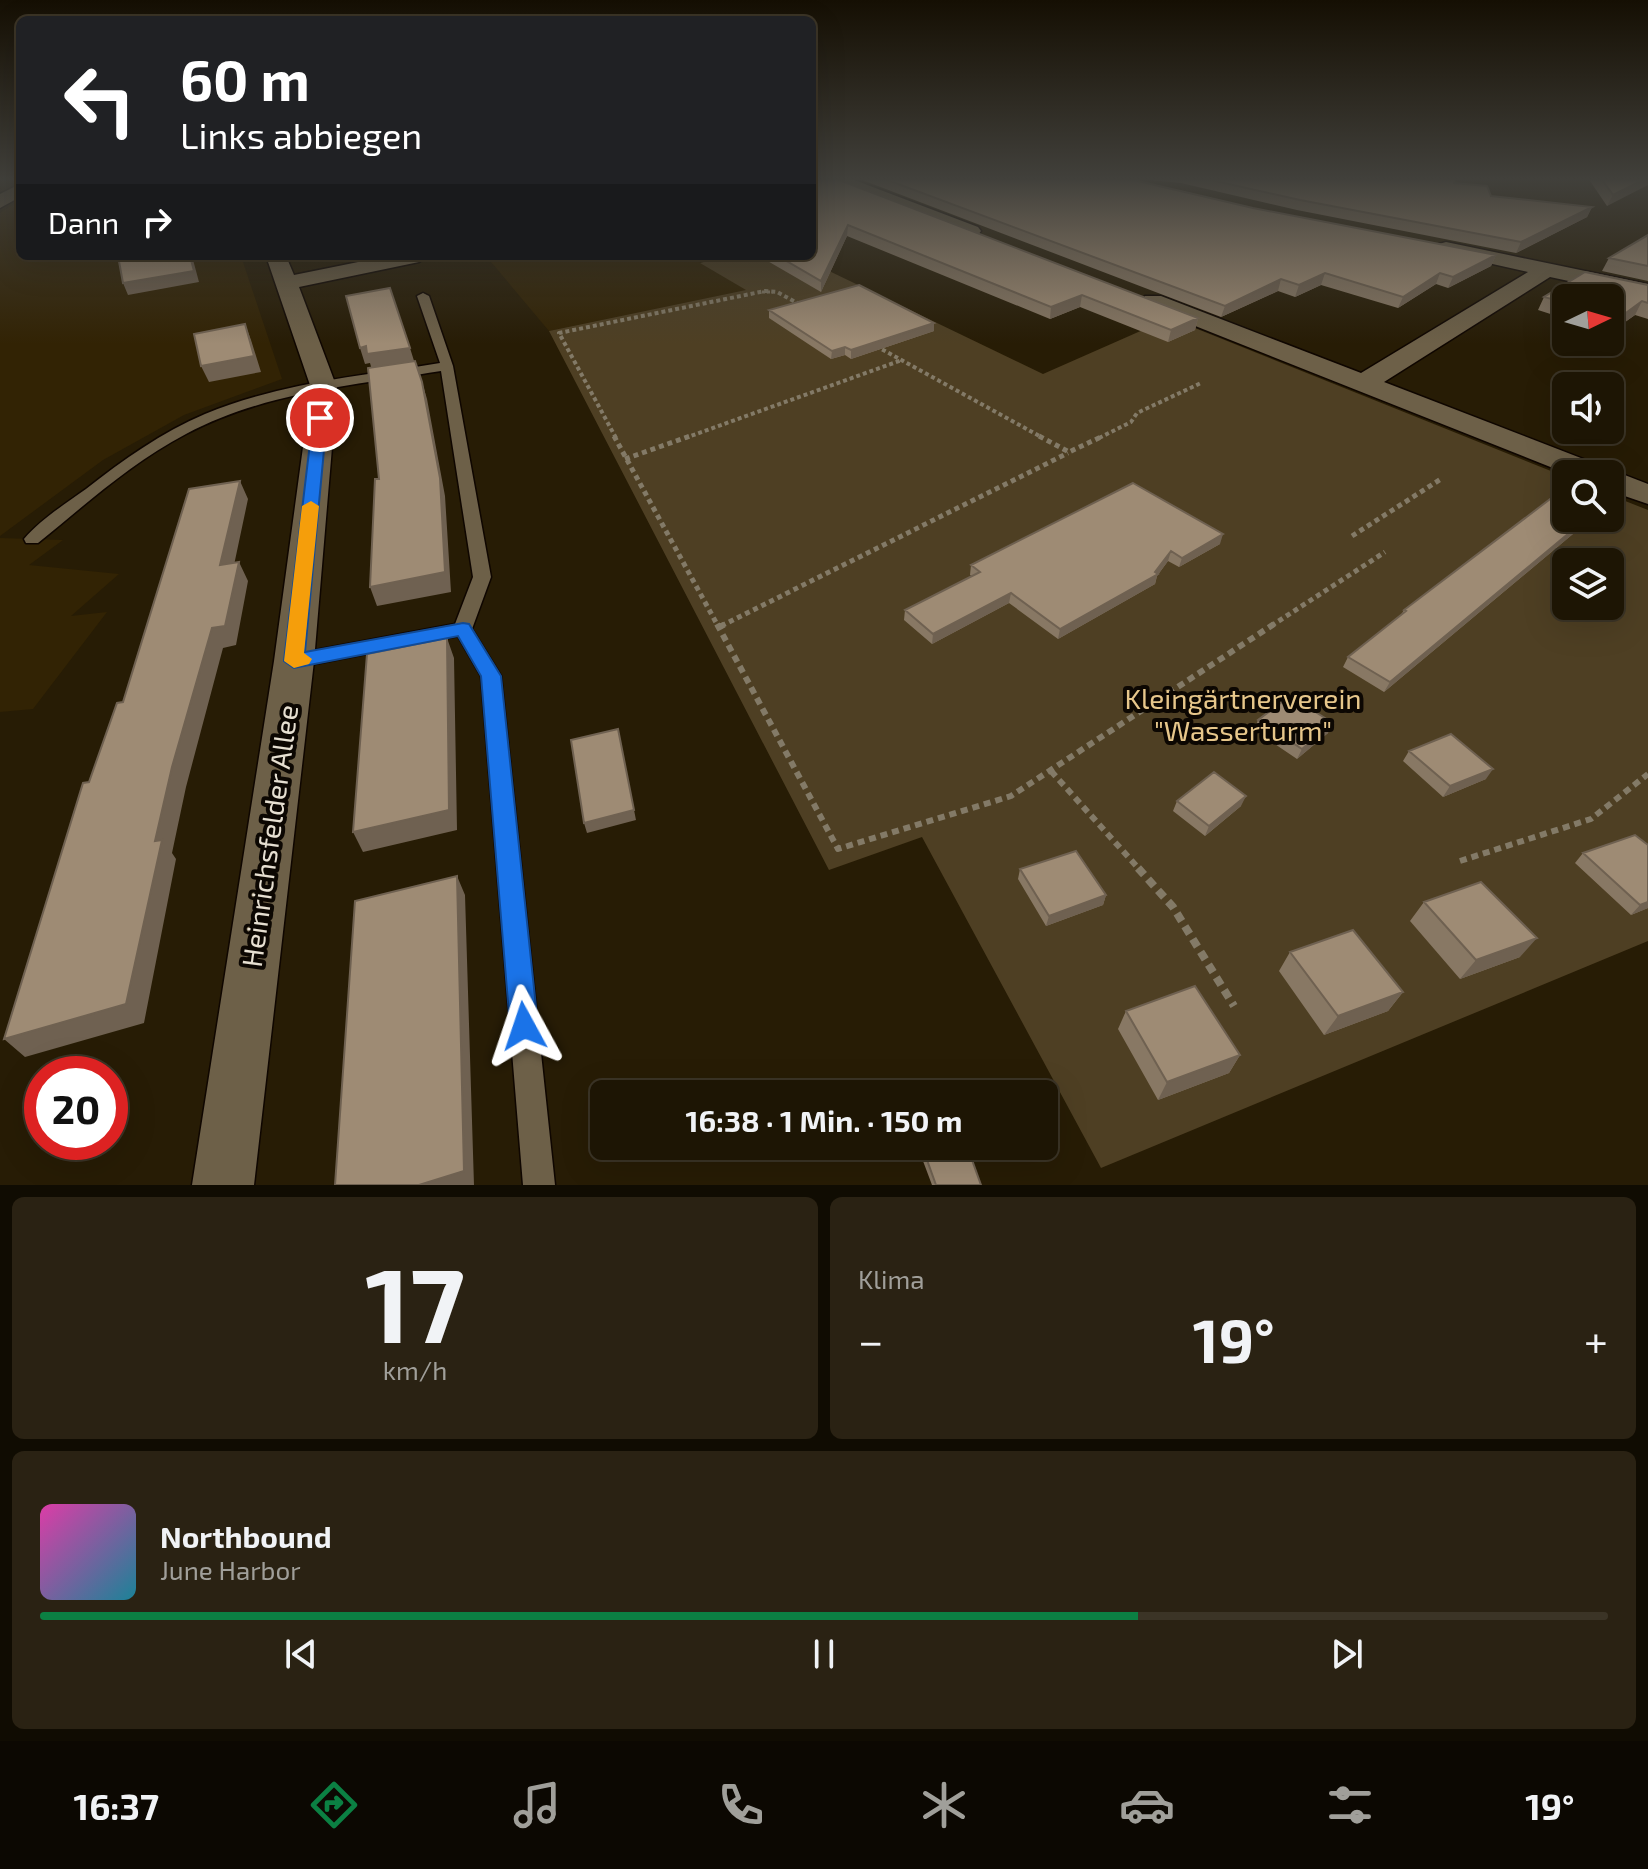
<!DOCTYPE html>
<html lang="de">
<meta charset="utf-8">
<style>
body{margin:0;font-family:"Exo 2",sans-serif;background:#2a2213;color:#f1f3f6;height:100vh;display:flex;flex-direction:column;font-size:30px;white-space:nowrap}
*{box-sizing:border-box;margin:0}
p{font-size:26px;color:#a09f9a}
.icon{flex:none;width:44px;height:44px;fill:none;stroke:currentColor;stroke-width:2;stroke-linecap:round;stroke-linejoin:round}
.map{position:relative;height:1185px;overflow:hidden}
.details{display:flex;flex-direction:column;gap:12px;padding:12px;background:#100c02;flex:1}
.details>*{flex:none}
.banner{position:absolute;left:16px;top:16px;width:800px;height:244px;border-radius:12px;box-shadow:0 8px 32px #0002,0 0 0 2px #3b3426;background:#202124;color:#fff;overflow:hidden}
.needle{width:52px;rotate:85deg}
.tools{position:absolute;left:1552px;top:284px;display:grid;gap:16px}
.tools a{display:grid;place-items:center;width:72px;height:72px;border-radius:12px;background:#1d1504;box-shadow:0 8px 32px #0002,0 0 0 2px #3b3426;font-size:40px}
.speed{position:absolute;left:24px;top:1056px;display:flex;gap:16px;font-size:40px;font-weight:700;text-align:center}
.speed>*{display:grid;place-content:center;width:104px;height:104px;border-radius:50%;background:#1d1504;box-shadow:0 8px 32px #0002,0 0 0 2px #3b3426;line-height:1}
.speed .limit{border:12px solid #d22;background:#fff;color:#111}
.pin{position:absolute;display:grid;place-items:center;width:68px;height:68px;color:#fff;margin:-34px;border:4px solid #fff;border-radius:50%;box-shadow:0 2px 8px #0007}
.me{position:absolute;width:88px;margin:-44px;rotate:355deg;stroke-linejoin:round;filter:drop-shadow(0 0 6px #0008)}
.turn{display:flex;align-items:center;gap:28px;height:168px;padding:0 32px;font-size:36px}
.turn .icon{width:104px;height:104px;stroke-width:2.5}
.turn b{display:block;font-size:56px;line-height:68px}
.then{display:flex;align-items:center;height:76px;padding:0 32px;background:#0003;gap:16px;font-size:30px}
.big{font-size:60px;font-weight:700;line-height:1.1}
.details .card{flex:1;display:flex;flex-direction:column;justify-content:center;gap:12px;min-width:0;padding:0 28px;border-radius:12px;background:#2a2213}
.details .dial{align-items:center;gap:0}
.dial b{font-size:104px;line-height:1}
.song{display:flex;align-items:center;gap:24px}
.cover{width:96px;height:96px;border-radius:12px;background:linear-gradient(135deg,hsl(320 70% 55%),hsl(190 70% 35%))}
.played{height:8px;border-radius:4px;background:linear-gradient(90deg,#0b8043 70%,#3b3426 70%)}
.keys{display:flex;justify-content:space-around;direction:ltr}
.heat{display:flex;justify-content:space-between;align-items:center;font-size:44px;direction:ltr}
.details .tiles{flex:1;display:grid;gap:12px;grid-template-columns:1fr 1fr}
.card:last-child{grid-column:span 2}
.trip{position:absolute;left:590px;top:1080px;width:468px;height:80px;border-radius:12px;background:#1d1504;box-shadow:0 8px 32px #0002,0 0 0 2px #3b3426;font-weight:700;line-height:80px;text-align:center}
.menu{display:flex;height:128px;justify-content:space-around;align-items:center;background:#0c0802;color:#a09f9a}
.menu .icon{width:56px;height:56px}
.menu .active{color:#0b8043}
.menu b{font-size:36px;color:#f1f3f6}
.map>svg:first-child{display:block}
</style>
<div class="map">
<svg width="1648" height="1185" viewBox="0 0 1648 1185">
<rect width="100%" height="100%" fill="#271c05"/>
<path fill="#322304" d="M20,200v56h221l41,123 -98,36 -81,45 -103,76v-323z
M486,256h203l58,34 -198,41z
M0,538l63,2 -34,25 90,9 -48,42 36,-4 -74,97 -33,3z"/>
<path fill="#4e3f23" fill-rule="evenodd" d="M726,256h72l245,118 127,-56 396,159v41h44v-23l38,15v431l-547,227 -179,-331 -93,33 -280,-539 197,-41 -46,-27zM1566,562h44v44h-44z"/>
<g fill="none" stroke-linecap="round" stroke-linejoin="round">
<g stroke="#0f0600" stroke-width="3">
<path id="service" d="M423,293l6,3 24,70 38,211 -19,52 29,47 54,509h-32l-42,-509 -23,-40 -164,32 -7,-2 -3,-5 3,-5 7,-2 161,-30 18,-47 -32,-206c-86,14 -176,21 -255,63 -54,28 -101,71 -148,109h-12l-2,-4c16,-19 41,-35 62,-50 37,-29 76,-57 119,-75 74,-31 156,-38 235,-51l-23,-67z"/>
</g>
<g stroke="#0f0600" stroke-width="3">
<path id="minor" d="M825,178h24l129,49 3,4 -3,4h-14l-136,-53z
M20,184v13l-20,11v-14z
M1446,242l202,42v14l-98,-21 -166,105 264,102v20l-38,-13v-17h-42l-423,-168 -3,-5 3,-5h16l200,77 167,-101 -89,-20 -3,-4 3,-4z
M266,256h20l8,19 94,-19h41l-10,6 -120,25 38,101 -23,273 -60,524h-62l82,-524 37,-273z"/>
</g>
<path stroke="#837a67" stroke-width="3" stroke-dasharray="3 2" stroke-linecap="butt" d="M762,292h11"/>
<path stroke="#837a67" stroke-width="4" stroke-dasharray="4 3" stroke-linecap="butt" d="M876,346l167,92
M616,438l-57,-105 206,-42 12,1 24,13
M685,438l217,-78
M1099,438l32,-16 6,-9 64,-30"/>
<path stroke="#837a67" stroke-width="5" stroke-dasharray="5 4" stroke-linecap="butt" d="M614,436l104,190
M1039,436l30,16 34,-16
M625,459l65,-23
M1352,536l89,-57
M721,626l347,-173
M1271,626l114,-74"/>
<path stroke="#837a67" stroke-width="6" stroke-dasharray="7 5" stroke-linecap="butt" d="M717,624l121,225 173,-53 263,-172
M718,628l7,-4
M1051,771l89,99
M1460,861l131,-42 57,-45"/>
<path stroke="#837a67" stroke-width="8" stroke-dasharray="9 6" stroke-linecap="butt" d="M1138,868l35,39 61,99"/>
<use href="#service" fill="#6d6048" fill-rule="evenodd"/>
<use href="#minor" fill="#6d6048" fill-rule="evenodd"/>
</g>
<path fill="#887864" d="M812,178l386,140 -3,12 -27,12 -88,-35 -30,12 -203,-83 -26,56 -62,-36h53z
M857,178h268l128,30 243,47 -5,11 -43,22 -12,-4 -38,24 -77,-23 -26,12 -17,-6 -57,26z
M1130,178h325l-1,5 37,13 101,11 -5,10 -71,36 -219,-43 -116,-27z
M1588,178h60l-41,28z
M1648,235v46l-46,-10 7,-13z
M1648,285v34l-13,-4 -24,17 -1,-34h-44v21l-28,-9 6,-13z
M769,310l165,13v8l-83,28 -6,-4 -14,4 -62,-41z
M1566,518h26l-208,174 -41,-25 5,-10 53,-42 3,-5z
M1220,544l-41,23 -11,-6 -11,15 -2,8 -97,55 -49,-36 -77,41 -28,-24 1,-10 67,-34 -2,-1 1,-10z
M1258,720l70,13 -31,26 -43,-29z
M1409,751l77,28 -43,18 -40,-36z
M1177,801l64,5 -36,30 -32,-25z
M1648,845v63l-17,7 -56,-52 8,-10z
M1020,869l86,26 -3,10 -57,21 -28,-47z
M1424,902l96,55 -60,22 -50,-58z
M1290,952l113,40 -15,19 -64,24 -45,-64z
M1126,1011l114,44 -11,18 -71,27 -40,-71z
M922,1146l59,39h-49l-12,-32z"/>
<path fill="#6f6151" d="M1648,178v7l-41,21 6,-11z
M1592,207l-5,10 -71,36 5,-11z
M848,225l-1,11 -26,56v-11z
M1496,255l-5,11 -43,22 5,-11z
M190,256h2l7,26 -71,13 -5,-12z
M1325,273l-4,12 -26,12 4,-12z
M1440,273l-4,11 -38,24 5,-11z
M1281,279l-3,12 -57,26 4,-11z
M1082,295l-2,12 -30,12 1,-12z
M1642,301l-7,14 -24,17 8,-14z
M1198,318l-3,12 -27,12 3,-12z
M934,323v8l-83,28v-9z
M245,324l6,16 10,32 -52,10 -8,-16z
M366,346l44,2 5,16 -43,6 -2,-7 -5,1 -5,-16z
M845,347v8l-14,4 1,-8z
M422,382l5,17 18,97 6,96 -74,14 -7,-19z
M240,481l8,18 -18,85 -10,-19z
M1587,518h5l-208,174 6,-10z
M1223,534l-3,10 -41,23 3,-9z
M1171,551l-3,10 -11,15 -2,8 -97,55 2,-10 95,-57z
M239,562l9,19 -12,64 -13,3 -37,139 -14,66 4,6 -32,164 -119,34 -21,-18 151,-198 17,-74 40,-139z
M1011,593l-2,10 -77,41 1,-10z
M447,638l7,20 3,172 -94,22 -10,-20z
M1333,723l-5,10 -31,26 5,-10z
M618,729l18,91 -49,13 -3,-10z
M1493,769l-7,10 -43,18 7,-11z
M1246,796l-5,10 -36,30 4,-10z
M457,876l8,19 9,290h-55z
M1106,895l-3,10 -57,21 3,-10z
M1648,902v6l-17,7 9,-10z
M1537,938l-17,19 -60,22 16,-19z
M1403,992l-15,19 -64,24 14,-19z
M1240,1055l-11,18 -71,27 9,-18z"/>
<path fill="#9e8b74" stroke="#6f6151" stroke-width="2" d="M812,178h22l364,140 -27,12 -89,-35 -31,12 -203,-82 -27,56 -43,-25h34z
M882,178h243l128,30 243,47 -43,22 -13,-4 -37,24 -78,-24 -26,12 -18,-6 -56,27z
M1202,178h253l-1,5 33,3 4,10 101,11 -71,35 -221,-42z
M1601,178h46l-34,17z
M1648,235v31l-39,-8z
M118,256h72l4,15 -71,12z
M1585,272l63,13v18l-6,-2 -23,17 -9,-2v-18h-44v5l-22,-6z
M859,285l75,38 -83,27 -6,-3 -13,4 -63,-41z
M390,288l20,60 -43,6 -1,-8 -6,2 -14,-52z
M245,324l9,32 -53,10 -7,-32z
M415,361l7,21 18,96 5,94 -75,15 5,-108h4l-11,-111z
M240,481l-20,84 19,-3 -14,64 -13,2 -40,139 -17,74 7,-1 -36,164 -122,35 79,-256 6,-1 28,-79 6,-1 66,-213z
M1133,483l90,51 -41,24 -11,-7 -16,21 3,2 -98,55 -49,-36 -78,41 -28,-24 75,-38 -9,-7z
M1566,487v31h21l-197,164 -42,-25 58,-46 -2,-1z
M447,638l2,172 -96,22 14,-178z
M1290,696l43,27 -31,26 -44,-29z
M618,729l16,81 -50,13 -13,-83z
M1451,734l42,35 -43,17 -41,-35z
M1214,772l32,24 -37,30 -32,-25z
M1635,835l13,10v57l-8,3 -57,-52z
M1076,851l30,44 -57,21 -29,-47z
M457,876l7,295 -45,14h-84l20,-284z
M1481,882l56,56 -61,22 -52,-58z
M1353,930l50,62 -65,24 -48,-64z
M1195,986l45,69 -73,27 -41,-71z
M922,1146h45l14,39h-45z"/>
<linearGradient id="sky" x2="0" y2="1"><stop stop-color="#150f03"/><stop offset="0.52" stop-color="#41403b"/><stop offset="1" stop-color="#41403b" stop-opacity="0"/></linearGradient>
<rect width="1648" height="344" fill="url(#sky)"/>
<path fill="#1a73e8" stroke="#114b97" stroke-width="2" d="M320,414l7,4 -22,234 158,-29 6,1 32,52 37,350 -4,10 -10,4 -10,-4 -4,-10 -29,-350 -23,-40 -164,32 -10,-7 29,-243z"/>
<path fill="#f59e0b" d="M311,501l8,5 -15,147 8,6 -3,5 -15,4 -10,-7 18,-155z"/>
<g text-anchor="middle" stroke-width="8" stroke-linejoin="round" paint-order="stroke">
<g font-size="28" fill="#e7c78b" stroke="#0c0702">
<text x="1243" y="709">Kleingärtnerverein<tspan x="1243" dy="32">"Wasserturm"</tspan></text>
</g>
<g font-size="28" fill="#e6dfd1" stroke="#0c0702">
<text transform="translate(270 836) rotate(-82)" y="10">Heinrichsfelder Allee</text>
</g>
</g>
</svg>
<div class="tools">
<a><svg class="needle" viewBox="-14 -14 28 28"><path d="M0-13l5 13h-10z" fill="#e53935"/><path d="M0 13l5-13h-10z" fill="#a09f9a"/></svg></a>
<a><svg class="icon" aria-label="sound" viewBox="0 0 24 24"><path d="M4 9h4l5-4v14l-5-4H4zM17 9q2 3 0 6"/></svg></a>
<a><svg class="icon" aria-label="search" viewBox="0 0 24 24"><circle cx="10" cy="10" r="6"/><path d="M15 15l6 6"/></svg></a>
<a><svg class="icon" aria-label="layers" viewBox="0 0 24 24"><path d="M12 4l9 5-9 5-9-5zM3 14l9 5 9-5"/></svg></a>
</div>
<div class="speed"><div class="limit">20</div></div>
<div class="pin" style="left:320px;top:418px;background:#d93025"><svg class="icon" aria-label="arrive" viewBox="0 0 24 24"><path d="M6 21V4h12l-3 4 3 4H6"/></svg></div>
<svg class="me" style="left:524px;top:1026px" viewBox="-20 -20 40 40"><path d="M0-17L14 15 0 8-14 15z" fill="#1a73e8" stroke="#fff" stroke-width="4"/></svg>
<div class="trip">16:38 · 1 Min. · 150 m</div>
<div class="banner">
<div class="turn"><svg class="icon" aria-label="left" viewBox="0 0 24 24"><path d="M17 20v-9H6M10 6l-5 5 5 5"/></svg><div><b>60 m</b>Links abbiegen</div></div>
<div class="then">Dann<svg class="icon" aria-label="right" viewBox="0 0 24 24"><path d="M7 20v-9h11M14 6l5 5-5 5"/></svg></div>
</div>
</div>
<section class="details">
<div class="tiles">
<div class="card dial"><b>17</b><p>km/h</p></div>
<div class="card"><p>Klima</p>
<div class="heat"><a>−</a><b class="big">19°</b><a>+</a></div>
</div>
<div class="card">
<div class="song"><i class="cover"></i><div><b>Northbound</b><p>June Harbor</p></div></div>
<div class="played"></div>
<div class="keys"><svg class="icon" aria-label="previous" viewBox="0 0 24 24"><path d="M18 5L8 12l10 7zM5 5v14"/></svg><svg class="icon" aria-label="pause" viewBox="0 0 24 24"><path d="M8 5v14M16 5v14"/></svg><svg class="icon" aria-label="next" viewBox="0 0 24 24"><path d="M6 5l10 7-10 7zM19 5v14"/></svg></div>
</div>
</div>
</section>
<nav class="menu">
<b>16:37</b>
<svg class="icon active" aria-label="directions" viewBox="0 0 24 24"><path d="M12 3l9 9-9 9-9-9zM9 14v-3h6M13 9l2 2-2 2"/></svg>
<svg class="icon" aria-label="music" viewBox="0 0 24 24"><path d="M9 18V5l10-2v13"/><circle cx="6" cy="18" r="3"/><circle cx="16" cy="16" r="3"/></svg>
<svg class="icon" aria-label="phone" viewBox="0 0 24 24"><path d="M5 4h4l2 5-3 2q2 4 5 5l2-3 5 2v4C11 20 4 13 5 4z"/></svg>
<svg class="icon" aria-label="climate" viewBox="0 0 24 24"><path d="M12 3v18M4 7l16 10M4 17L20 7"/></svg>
<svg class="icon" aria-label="car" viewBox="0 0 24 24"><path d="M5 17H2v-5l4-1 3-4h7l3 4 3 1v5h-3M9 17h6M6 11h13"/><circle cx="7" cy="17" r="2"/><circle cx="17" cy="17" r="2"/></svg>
<svg class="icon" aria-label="filters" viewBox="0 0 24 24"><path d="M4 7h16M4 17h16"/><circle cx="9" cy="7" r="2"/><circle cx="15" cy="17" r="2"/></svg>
<b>19°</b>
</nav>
